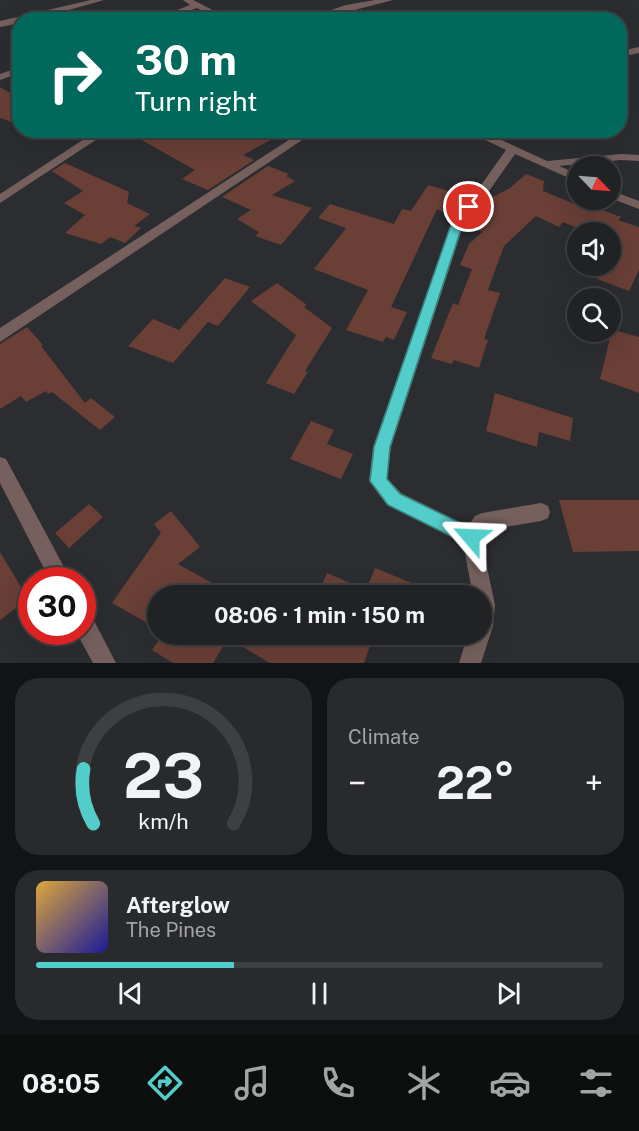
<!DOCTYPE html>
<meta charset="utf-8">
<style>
body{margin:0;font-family:"Public Sans",sans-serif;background:#292a2c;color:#f1f3f6;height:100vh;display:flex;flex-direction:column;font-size:22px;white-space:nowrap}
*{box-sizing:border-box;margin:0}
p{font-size:20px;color:#a2a4a6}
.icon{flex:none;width:33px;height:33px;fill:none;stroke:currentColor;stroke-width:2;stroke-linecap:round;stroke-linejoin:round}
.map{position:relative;height:663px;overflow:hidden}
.drawer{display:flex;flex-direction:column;gap:15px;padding:15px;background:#121314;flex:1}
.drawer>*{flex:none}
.guide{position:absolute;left:12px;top:12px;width:615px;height:126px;border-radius:24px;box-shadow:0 6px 24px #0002,0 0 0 2px #3e3f41;background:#00695c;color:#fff;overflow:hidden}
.needle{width:39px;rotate:115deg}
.fabs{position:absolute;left:567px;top:156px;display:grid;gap:12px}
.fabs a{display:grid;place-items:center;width:54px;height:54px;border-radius:50%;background:#212224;box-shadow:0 6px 24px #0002,0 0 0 2px #3e3f41;font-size:30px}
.speed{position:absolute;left:18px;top:567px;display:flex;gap:12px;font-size:30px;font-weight:700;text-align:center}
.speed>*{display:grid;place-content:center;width:78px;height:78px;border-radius:50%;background:#212224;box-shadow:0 6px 24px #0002,0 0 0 2px #3e3f41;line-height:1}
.speed .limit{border:9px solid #d22;background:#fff;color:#111}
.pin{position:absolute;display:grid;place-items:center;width:51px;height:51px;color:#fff;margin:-26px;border:3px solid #fff;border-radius:50%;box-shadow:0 2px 6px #0007}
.me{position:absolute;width:66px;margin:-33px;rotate:296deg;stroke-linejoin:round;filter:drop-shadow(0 0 4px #0008)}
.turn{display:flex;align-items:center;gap:21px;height:126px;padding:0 24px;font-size:27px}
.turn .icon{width:78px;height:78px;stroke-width:2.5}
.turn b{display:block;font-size:42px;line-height:51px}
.big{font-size:45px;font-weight:700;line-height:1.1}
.drawer .widget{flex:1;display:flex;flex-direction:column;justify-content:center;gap:9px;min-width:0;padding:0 21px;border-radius:24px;background:#292a2c}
.drawer .dial{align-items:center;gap:0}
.dial svg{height:156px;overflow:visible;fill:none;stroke:#3e3f41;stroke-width:7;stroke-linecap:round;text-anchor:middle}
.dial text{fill:#f1f3f6;stroke:none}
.song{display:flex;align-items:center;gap:18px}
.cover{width:72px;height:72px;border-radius:9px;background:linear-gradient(135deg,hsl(40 70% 55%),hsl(240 70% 35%))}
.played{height:6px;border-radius:3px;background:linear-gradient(90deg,#53cdca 35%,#3e3f41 35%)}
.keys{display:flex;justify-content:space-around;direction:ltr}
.heat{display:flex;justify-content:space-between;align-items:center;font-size:33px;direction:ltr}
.drawer .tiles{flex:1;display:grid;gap:15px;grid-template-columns:1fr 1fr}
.widget:last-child{grid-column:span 2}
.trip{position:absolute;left:147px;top:585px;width:345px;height:60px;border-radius:30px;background:#212224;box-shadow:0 6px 24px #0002,0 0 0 2px #3e3f41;font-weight:700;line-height:60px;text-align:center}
.tabs{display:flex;height:96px;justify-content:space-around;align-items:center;background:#0d0e0e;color:#a2a4a6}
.tabs .icon{width:42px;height:42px}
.tabs .selected{color:#53cdca}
.tabs b{font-size:27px;color:#f1f3f6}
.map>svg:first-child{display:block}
</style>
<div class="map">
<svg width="639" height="663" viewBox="0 0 639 663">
<rect width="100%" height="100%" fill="#2c2d30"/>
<path fill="#693f36" d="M0,87l20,12v26l-20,-7z
M124,130h164l-45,25 11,5 -46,30 -26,-11 13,-9z
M65,163l64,29 -2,11 23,11 -16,12 7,2 -16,15 -15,-6 -9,7 -36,-11 20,-18 -21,-12 19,-12 -31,-20z
M268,166l21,8 -3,2 9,5 -23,14 40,13 -31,37 -26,-9 4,-4 -22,-13 14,-9 -29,-13z
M526,174l18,7 -1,10 51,21 3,-4 24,9 -3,3 21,7v43l-10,21 -32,-12 7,-13h6v-35l-24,1 -23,-10 -4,5 -23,-11 -32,30 -16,44 12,3 -16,46 4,1 -9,28 -25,-8 -2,4 -21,-6 22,-55 5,2 14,-36 -12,-4 9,-21 13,-12 -16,-8 2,-6 17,-17 25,-13z
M428,185l41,12 -17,19 -15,-7 -46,98 16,5 -13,28 -8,-3 -3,5 -37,-12 22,-40 -54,-21 32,-41 -28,-10 12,-14 64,20 8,-15 9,2z
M225,278l25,9 -32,39 -10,-4 -35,41 -45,-17 25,-27 26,11z
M277,283l30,22 -3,2 28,21 -27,43 3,1 -14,22 -28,-11 30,-48 -45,-34z
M27,327l16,18 -2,1 44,57 6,-5 24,19 -15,13 -48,-38 -4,2 -2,-3 -20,11 -5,-6 -21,13v-65z
M610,329l29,8v56l-39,-14 10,-41z
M495,393l78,25 -3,23 -31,-9 -2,15 -51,-16z
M311,421l23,9 -7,14 26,10 -12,25 -51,-20z
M559,500h80v51l-66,1z
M89,504l14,13 -34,31 -14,-15z
M171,511l29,36 -22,17 57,32h-77v33l-46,-26 49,-70 -7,-9z
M0,552l28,47 -28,21z
M375,568l66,27 -1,1h-123l10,-23 39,17z
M163,634h211l-10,29h-94l-42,-25 -15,25h-40l-21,-13z"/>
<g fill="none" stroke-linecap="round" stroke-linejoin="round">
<path fill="#75605d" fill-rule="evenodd" d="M91,0h13l-70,20h-14v3l-20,4v-6z
M183,0h10l39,20h-12l-23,-12 -33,12h-13l39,-15z
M375,0h18l-77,20h-15l45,-15z
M639,47v6l-19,4v-6z
M20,67v6l-20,7v-6z
M98,130h13l-111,73v-9z
M304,130h13l-317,212v-14z
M465,130h15l67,31 74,-7 18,1v6l-18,-1 -62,6 19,8v8l-63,-28 -33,47 -16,16 -75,230 -4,31 14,15 67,33 7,-10 7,-3 59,-10 7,3 2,6 -2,6 -7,3 -53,9 -7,9 14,66 -2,21 -12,37h-22l9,-29h14v-38h-9l-10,-53 -76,-38 -18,-24 4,-34 81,-231 20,-21 32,-45z
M610,190l29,11v8l-29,-11z
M0,457l6,2 65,121h-21l-50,-97z
M82,611l8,2 26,50h-23l-17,-31h6z"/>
</g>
<path fill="#53cdca" stroke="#368583" stroke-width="1.5" d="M469,204l5,3 -9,10 -75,230 -3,32 13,15 77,37 3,6 -3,6 -6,3 -83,-41 -18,-24 4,-34 80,-231 11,-11z"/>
</svg>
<div class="fabs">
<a><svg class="needle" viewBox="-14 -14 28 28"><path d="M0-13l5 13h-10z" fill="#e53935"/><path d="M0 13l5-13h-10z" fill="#a2a4a6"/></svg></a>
<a><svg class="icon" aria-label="sound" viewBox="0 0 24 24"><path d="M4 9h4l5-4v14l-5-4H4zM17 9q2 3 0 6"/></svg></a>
<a><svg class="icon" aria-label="search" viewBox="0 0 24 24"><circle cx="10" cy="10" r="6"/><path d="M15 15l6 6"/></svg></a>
</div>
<div class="speed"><div class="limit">30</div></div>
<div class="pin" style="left:469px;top:207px;background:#d93025"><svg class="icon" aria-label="arrive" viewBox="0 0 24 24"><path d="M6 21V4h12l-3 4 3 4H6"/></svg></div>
<svg class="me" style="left:471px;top:537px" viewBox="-20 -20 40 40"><path d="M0-17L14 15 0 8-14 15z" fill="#53cdca" stroke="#fff" stroke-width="4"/></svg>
<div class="trip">08:06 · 1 min · 150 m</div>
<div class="guide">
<div class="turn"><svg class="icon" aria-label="right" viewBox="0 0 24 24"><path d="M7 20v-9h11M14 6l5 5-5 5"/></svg><div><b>30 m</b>Turn right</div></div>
</div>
</div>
<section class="drawer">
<div class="tiles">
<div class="widget dial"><svg viewBox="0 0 100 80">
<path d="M14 69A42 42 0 1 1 86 69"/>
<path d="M14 69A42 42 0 0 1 9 41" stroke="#53cdca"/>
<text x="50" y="56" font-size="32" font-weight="700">23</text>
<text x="50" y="72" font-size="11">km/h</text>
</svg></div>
<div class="widget"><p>Climate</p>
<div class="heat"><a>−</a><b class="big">22°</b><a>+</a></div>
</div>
<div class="widget">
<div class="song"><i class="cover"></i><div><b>Afterglow</b><p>The Pines</p></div></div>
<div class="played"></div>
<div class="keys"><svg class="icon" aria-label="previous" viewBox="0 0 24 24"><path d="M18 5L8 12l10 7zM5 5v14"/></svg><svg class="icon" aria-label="pause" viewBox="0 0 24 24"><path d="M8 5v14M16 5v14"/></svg><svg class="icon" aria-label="next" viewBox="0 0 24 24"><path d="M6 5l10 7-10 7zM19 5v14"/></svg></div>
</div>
</div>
</section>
<nav class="tabs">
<b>08:05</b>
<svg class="icon selected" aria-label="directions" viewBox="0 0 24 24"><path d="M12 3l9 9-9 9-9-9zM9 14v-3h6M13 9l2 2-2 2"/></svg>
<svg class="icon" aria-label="music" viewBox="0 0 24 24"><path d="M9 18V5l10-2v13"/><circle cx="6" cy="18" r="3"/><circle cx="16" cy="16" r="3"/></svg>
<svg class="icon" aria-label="phone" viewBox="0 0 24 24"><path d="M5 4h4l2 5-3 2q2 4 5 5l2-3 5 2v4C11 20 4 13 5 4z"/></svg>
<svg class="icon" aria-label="climate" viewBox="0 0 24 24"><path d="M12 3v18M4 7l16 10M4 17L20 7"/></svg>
<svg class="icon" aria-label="car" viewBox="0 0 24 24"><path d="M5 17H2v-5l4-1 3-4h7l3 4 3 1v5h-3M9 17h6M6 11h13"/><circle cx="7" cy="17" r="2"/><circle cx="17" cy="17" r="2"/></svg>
<svg class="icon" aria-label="filters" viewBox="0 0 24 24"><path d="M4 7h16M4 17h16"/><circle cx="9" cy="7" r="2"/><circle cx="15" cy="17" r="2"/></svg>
</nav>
